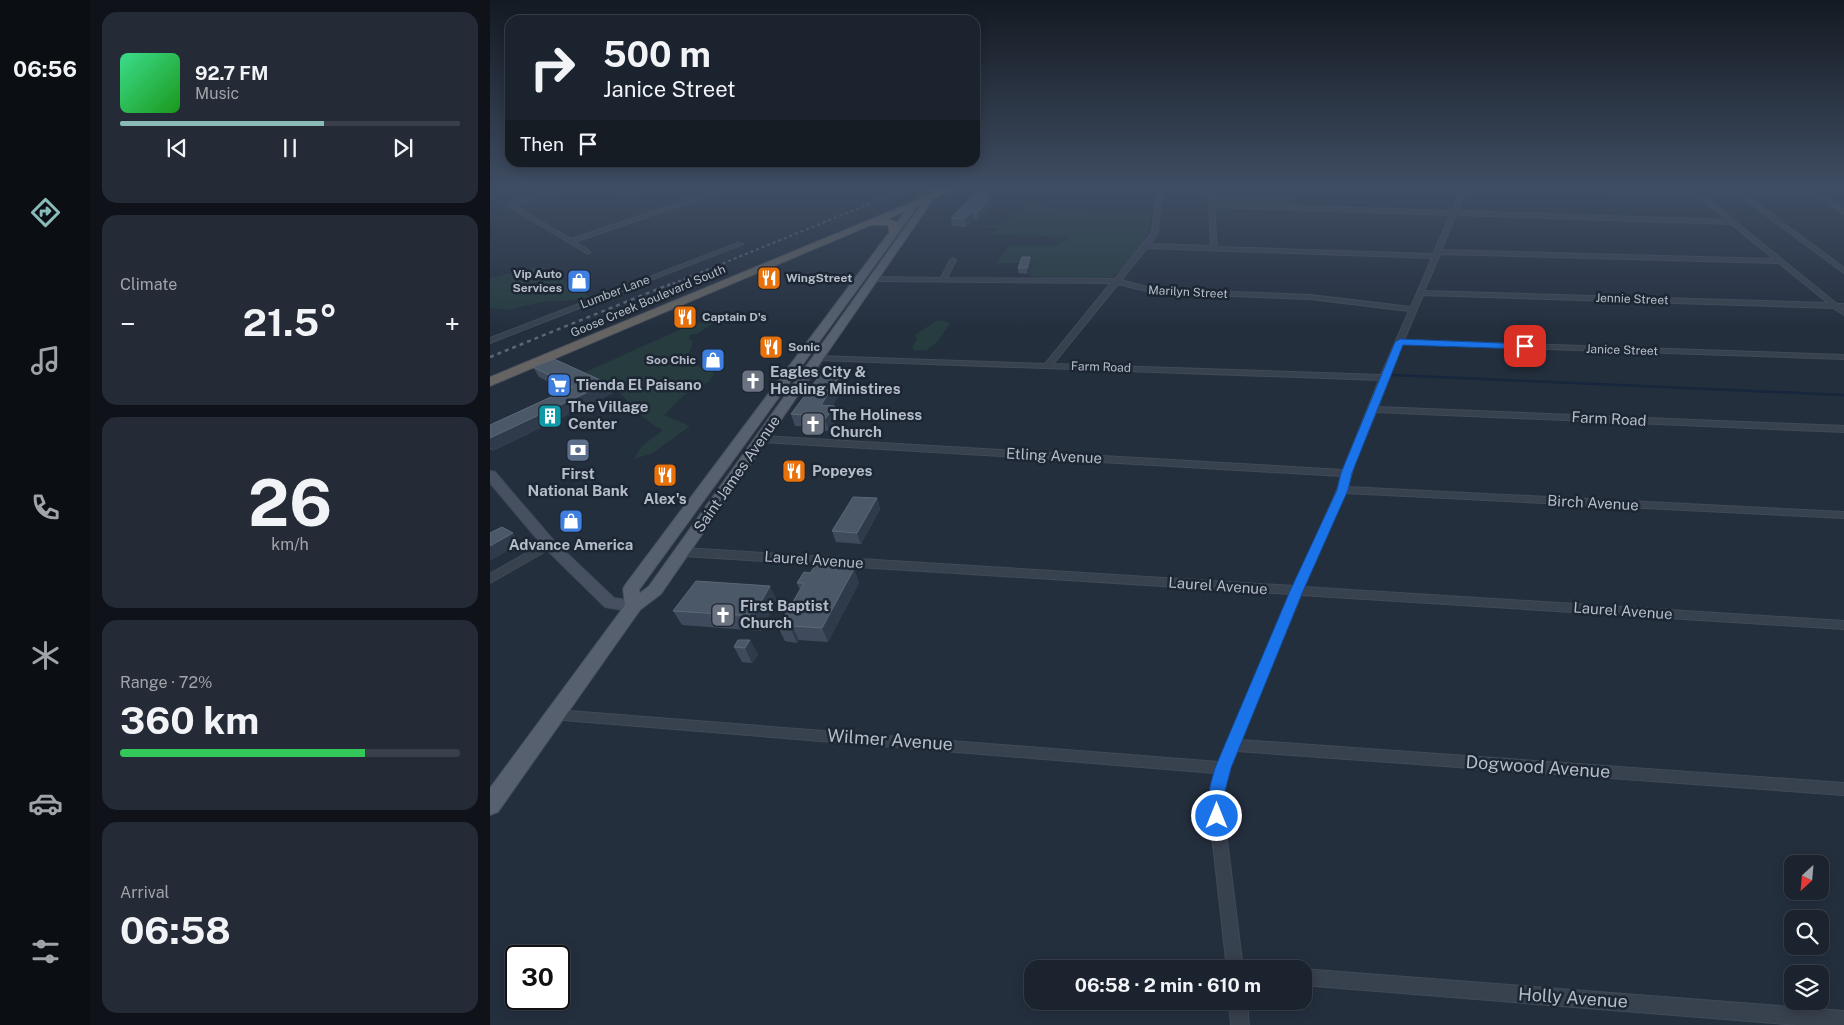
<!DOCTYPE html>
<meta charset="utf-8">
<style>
body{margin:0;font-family:"Public Sans",sans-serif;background:#242b36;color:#f1f3f6;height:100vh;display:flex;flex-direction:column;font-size:19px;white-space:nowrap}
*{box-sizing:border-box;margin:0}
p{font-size:16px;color:#a0a4aa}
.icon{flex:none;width:28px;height:28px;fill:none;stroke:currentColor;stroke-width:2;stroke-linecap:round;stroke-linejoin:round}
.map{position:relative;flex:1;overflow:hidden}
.panel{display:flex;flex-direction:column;gap:12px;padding:12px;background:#0f1319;width:400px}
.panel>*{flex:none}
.guide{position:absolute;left:15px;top:15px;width:475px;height:152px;border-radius:15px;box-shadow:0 2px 12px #0003,0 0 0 1px #39404a;background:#1b232e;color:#f1f3f6;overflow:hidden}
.needle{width:32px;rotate:206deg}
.fabs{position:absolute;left:1294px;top:855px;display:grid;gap:10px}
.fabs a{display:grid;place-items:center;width:45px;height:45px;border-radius:10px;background:#1b232e;box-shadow:0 2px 12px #0003,0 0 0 1px #39404a;font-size:25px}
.speed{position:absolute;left:15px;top:945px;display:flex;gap:10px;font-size:25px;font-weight:700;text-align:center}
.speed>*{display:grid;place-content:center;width:65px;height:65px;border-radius:50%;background:#1b232e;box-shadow:0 2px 12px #0003,0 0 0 1px #39404a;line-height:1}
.speed .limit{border:2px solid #111;border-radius:8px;background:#fff;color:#111}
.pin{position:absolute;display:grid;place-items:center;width:42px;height:42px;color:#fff;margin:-21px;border-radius:10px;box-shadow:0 2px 8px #0006}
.me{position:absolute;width:55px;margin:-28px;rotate:0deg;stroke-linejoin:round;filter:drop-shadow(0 0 4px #0008)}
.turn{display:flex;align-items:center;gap:18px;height:105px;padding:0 15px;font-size:22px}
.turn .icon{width:65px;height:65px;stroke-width:2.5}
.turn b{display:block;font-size:35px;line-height:42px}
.then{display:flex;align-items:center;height:48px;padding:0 15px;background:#0003;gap:10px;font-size:19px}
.big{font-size:38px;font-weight:700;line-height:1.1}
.panel .tile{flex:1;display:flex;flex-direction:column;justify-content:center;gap:8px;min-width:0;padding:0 18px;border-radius:15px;background:#242b36}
.panel .dial{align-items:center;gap:0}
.dial b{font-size:65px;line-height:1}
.song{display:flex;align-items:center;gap:15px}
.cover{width:60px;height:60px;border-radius:8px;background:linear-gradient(135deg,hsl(150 70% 55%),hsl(120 70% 35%))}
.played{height:5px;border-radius:2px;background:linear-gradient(90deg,#8bbbb9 60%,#39404a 60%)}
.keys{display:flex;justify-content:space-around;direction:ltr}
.heat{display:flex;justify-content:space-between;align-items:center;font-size:28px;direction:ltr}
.charge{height:8px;border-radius:4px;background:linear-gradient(90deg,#34c759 72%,#39404a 0)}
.trip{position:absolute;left:534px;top:960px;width:288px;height:50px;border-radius:15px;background:#1b232e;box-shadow:0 2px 12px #0003,0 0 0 1px #39404a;font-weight:700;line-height:50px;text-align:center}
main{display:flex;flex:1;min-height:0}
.dock{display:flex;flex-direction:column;width:90px;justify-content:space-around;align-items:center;background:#0b0e12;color:#a0a4aa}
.dock .icon{width:35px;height:35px}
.dock .active{color:#8bbbb9}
.dock b{font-size:22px;color:#f1f3f6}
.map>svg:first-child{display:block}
</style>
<main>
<nav class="dock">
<b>06:56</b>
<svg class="icon active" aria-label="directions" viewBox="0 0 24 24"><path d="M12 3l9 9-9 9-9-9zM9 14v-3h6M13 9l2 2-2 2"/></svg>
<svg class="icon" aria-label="music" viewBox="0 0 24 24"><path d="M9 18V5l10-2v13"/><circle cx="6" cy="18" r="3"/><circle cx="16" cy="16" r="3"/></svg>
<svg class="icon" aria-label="phone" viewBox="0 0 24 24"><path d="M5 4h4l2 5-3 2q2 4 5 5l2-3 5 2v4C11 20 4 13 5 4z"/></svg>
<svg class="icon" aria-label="climate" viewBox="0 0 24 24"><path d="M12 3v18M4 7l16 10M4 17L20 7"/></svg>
<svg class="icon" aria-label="car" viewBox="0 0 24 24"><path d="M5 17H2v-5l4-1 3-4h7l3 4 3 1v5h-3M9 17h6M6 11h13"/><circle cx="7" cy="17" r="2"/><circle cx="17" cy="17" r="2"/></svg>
<svg class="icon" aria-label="filters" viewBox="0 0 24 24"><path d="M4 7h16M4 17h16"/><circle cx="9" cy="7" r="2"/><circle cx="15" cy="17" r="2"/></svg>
</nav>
<section class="panel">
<div class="tile">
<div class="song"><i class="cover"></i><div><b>92.7 FM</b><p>Music</p></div></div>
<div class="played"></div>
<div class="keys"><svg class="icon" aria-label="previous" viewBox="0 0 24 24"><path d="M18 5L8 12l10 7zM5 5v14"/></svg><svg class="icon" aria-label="pause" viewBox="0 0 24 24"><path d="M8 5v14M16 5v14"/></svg><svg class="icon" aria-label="next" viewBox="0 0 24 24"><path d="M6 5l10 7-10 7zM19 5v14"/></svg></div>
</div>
<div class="tile"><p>Climate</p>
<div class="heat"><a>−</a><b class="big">21.5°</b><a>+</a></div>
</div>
<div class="tile dial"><b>26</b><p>km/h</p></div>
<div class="tile"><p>Range · 72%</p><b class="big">360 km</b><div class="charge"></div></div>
<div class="tile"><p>Arrival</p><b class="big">06:58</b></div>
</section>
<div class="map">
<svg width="1354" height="1025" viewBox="0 0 1354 1025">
<rect width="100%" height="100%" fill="#242f3e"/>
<path fill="#263c3f" d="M722,194l84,3 3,10 -86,-3z
M538,203h13l-1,4 111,6 -2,15 -6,15 -25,30 -12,6 -73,-2 -5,-3 6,-11h-37l12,-17h45l17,-9 -79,-3 6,-5 -16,-3 21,-1z
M51,266l49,31 -25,4h-18l-39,9 -18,-2v-30z
M224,318l1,4 -18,12 -7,1 -1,4 4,2 -6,20 27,12 -4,8 -26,14 -20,20 26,11 -37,27 -19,6 8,-13 21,-16c-19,-9 -29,-22 -42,-36 -9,-9 -29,-14 -40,-20l100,-45z
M446,321h9l5,3 -13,18 -10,8h-13l-2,-3 5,-8 -2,-4z"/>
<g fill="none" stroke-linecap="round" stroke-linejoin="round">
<path stroke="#17263c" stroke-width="2.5" d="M903,375l451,20"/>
<g stroke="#414a57" stroke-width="2">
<path id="minor" d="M72,187h7l-55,18 57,34 156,-52h7l-159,55 15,9v2l-2,1 -80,-48 2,-4z
M151,187h7l-28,9 -3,-2z
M667,187h5l-4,45 -8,12 61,2 -3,-59h5l1,16 238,8 10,-24h5l-10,24 270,9 -33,-27 -184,-4 -3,-2h55l176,3 106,-3v3l-28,1 28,18v5l-35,-23 -66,2 101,75v5l-107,-79 -37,-1 137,111h7v4h-2l2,1v6l-11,-7 -410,-13 -19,45 440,15v4l-442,-15 -24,63 466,19v6l-468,-20 -21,50 -7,25 496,25v6l-499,-25 -41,94 540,34v8l-543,-34 -60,145 603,43v12l-607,-44 -7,17 -8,31 21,170h-16l-19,-170 7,-26 -664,-54 -1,-4 1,-4 5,-1 663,52 71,-168 -607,-38 -5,-4 5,-4 611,38 43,-96 4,-14 -580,-34 -4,-3 4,-3 582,34 36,-90 -561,-20 -4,-2 4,-2 227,8 66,-81 -237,-2 -3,-2 3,-2 67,1 9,-18 3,-2 3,2 -9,18 168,1 37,-47zM724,207l236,8 -17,39 -216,-7zM966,215l275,9 43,35 -333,-9zM657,248l285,10 -21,49 -101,-12 -156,-6 -33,-9zM950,254l339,9 49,40 -404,-12zM628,284l36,9 156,6 99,12 -28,64 -328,-11z
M248,243l5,1 -253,99v-5z
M59,540l5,4 -1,3 -63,36v-9z
M812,969l542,42v14h-46l-496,-40z
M739,1001h18l2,24h-18z"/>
</g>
<g stroke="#414a57" stroke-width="2">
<path id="secondary" d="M433,187h8l-7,9h-6z
M0,471l5,1 59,69 60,57 26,4 2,4 -2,4 -6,2 -29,-5 -61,-60 -54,-64z"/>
</g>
<g stroke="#414a57" stroke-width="2">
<path id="primary" d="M444,187l7,1 -280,406 -21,16 -142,202 -8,3v-27l135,-183 -2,-16 2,-4 284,-379h6v4l-276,380 1,3 9,-7z"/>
</g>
<g stroke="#434c59" stroke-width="2">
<path id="trunk" d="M459,187h10l-71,32 10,4 -2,12h-6l-2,-10h-17l-381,161v-9z"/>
</g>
<use href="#minor" fill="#38414e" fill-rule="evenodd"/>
<use href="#secondary" fill="#465061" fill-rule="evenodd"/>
<use href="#primary" fill="#56606e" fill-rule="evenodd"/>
<use href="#trunk" fill="#656462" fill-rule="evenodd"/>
<path stroke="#5a6575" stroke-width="2" stroke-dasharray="3 3" stroke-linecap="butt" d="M177,286l244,-99"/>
<path stroke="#5a6575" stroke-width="2.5" stroke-dasharray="4 4" stroke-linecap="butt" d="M0,357l180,-73"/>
</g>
<path fill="#3f4b5c" d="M503,193l-4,5 1,1 1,7 -13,14h-5l-7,7 -14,-1 -1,-8z
M540,257l1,6 -4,11 -9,-1v-5z
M43,367l74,16 6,10 -120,58 -3,-2v-24l75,-35 -26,-13z
M353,371l4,11 -15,24 7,11 -10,14 -12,-1 -1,-3 -21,-1 -4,-12z
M387,498l3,11 -19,35 -25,-2 -4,-11z
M364,569l5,14 -31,59 -29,-2 -2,3 -12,-2 -7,-14 22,-37 -3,-7 13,-10z
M287,600l-16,31 -79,-6 -9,-14z
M260,640l8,15 -6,8 -10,-1 -8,-15z"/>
<path fill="#2f3b4b" d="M502,187l1,6 -7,10 4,-4 1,7 -13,14 -1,-7 6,-15z
M482,212l1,8 -7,7 -1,-8z
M540,257l1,6 -4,11v-6z
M353,371l4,11 -22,35 -4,-12z
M117,383l6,10 -120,58 -3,-4v-9z
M345,406l4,11 -10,14 -4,-12z
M387,498l3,11 -19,35 -4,-11z
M23,533l8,11 -31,17v-15z
M364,569l5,14 -31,59 -6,-14z
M280,586l7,14 -16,31 -8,-15z
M302,626l7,14 -2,3 -6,-14z
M260,640l8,15 -6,8 -7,-15z"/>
<path fill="#4b5868" stroke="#5c6777" d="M492,187h9l-8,11 7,1 -13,14 -5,-1 -7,7 -14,-1z
M532,257h8l-3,11h-9z
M64,359l53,24 -117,55v-13l83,-38 -40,-20z
M333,371h20l-22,34 14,1 -10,13h-12l2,-3 -24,-2z
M363,497l24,1 -20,35 -25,-2z
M12,527l11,6 -23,13v-13z
M325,566l39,3 -32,59 -30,-2 -1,3 -13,-2 26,-44h-7l7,-11 6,1z
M206,581l74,5 -17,30 -80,-5z
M248,640h12l-5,8 -11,-1z"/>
<linearGradient id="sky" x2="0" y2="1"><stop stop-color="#141a22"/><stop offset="0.57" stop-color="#3f4d63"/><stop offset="1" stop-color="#3f4d63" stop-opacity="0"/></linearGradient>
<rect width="1354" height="330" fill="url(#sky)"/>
<path fill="#1a73e8" stroke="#114b97" d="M910,339l125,5 4,2 -4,3 -122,-4 -51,128 -4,17 -45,101 -72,177 -8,31 2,17 -2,6 -6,2 -6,-2c-7,-18 -1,-36 4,-54l75,-177 47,-101 4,-17 54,-131z"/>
<defs>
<g id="restaurant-square" transform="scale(1.25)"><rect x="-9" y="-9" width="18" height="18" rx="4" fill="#e8710a" stroke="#1d2633"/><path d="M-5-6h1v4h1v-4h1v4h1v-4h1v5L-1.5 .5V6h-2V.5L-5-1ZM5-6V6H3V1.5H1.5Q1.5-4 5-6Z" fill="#fff"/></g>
<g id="shop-square" transform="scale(1.25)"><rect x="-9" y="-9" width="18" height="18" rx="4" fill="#3f7fe0" stroke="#1d2633"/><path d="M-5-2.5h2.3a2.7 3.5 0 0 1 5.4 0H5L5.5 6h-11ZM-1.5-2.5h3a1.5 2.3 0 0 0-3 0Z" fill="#fff"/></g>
<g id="church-square" transform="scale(1.25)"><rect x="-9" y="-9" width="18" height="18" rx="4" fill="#6b7280" stroke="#1d2633"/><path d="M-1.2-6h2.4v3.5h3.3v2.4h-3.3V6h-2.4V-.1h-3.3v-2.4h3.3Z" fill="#fff"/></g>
<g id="supermarket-square" transform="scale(1.25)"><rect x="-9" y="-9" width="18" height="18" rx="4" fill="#3f7fe0" stroke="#1d2633"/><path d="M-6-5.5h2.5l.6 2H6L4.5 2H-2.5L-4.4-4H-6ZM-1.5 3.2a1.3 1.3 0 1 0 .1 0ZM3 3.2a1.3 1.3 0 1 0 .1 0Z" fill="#fff"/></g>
<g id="building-square" transform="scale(1.25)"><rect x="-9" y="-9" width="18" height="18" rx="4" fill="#0f9aa8" stroke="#1d2633"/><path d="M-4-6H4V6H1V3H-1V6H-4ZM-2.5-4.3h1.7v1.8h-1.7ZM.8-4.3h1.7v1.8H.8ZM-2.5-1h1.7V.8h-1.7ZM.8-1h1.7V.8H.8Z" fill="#fff"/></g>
<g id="bank-square" transform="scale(1.25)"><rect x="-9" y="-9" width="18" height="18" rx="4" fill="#5c6f8a" stroke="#1d2633"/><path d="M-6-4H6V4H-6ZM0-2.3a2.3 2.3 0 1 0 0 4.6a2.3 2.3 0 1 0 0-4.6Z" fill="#fff"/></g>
</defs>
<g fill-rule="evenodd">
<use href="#restaurant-square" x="279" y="278"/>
<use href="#shop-square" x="89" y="281"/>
<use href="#restaurant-square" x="195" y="317"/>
<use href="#restaurant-square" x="281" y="347"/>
<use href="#shop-square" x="223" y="360"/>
<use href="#church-square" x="263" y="381"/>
<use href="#supermarket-square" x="69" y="385"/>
<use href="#building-square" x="60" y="416"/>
<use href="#church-square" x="323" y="424"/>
<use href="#bank-square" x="88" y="450"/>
<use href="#restaurant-square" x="304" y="471"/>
<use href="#restaurant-square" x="175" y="475"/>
<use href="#shop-square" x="81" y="521"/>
<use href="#church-square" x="233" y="615"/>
</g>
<g text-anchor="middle" stroke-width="5" stroke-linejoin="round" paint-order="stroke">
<g font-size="12" font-weight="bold" fill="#b4bcc9" stroke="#1d2633" text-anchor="start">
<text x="72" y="278" text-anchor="end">Vip Auto<tspan x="72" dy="14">Services</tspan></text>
<text x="296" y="282">WingStreet</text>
<text x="212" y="321">Captain D's</text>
<text x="298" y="351">Sonic</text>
<text x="206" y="364" text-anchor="end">Soo Chic</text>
</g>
<g font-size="12" fill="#b4bcc9" stroke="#1d2633">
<text transform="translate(125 292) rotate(-21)" y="4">Lumber Lane</text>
<text transform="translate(698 292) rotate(3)" y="4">Marilyn Street</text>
<text transform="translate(1142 299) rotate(2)" y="4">Jennie Street</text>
<text transform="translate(158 301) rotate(-23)" y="4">Goose Creek Boulevard South</text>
<text transform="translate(1132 350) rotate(2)" y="4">Janice Street</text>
<text transform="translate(611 367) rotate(2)" y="4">Farm Road</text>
</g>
<g font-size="15" font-weight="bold" fill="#b4bcc9" stroke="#1d2633" text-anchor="start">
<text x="280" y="377">Eagles City &amp;<tspan x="280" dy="17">Healing Ministires</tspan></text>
<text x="86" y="390">Tienda El Paisano</text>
<text x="78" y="412">The Village<tspan x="78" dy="17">Center</tspan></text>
<text x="340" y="420">The Holiness<tspan x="340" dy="17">Church</tspan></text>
<text x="322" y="476">Popeyes</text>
<text x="88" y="479" text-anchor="middle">First<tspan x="88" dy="17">National Bank</tspan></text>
<text x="175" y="504" text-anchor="middle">Alex's</text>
<text x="81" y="550" text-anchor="middle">Advance America</text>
<text x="250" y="611">First Baptist<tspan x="250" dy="17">Church</tspan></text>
</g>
<g font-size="15" fill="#b4bcc9" stroke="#1d2633">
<text transform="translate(1119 419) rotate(3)" y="5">Farm Road</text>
<text transform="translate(564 456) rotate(3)" y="5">Etling Avenue</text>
<text transform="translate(247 474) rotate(-55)" y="5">Saint James Avenue</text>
<text transform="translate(1103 503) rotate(3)" y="5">Birch Avenue</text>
<text transform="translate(324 560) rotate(4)" y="5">Laurel Avenue</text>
<text transform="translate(728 586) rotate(4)" y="5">Laurel Avenue</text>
<text transform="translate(1133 611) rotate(4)" y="5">Laurel Avenue</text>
</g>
<g font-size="18" fill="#b4bcc9" stroke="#1d2633">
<text transform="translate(400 740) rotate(4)" y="6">Wilmer Avenue</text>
<text transform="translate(1048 767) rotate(4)" y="6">Dogwood Avenue</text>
<text transform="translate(1083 998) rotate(4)" y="6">Holly Avenue</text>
</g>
</g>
</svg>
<div class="fabs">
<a><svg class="needle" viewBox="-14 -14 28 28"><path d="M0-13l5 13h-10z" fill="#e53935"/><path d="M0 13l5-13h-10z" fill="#a0a4aa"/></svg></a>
<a><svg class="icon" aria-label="search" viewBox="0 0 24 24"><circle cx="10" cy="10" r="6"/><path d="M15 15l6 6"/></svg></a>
<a><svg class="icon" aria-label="layers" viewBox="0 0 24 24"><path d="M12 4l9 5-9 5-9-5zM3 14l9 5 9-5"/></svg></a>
</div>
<div class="speed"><div class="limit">30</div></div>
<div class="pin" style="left:1035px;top:346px;background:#d93025"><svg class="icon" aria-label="arrive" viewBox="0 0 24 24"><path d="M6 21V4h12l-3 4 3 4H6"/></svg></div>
<svg class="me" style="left:727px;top:816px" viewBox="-20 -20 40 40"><circle r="17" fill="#1a73e8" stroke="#fff" stroke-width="3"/><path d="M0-11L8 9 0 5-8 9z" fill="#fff"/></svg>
<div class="trip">06:58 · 2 min · 610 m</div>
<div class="guide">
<div class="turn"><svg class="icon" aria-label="right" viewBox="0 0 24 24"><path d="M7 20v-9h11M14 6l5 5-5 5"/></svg><div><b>500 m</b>Janice Street</div></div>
<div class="then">Then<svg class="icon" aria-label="arrive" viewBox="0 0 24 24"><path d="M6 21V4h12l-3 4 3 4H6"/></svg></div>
</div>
</div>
</main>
